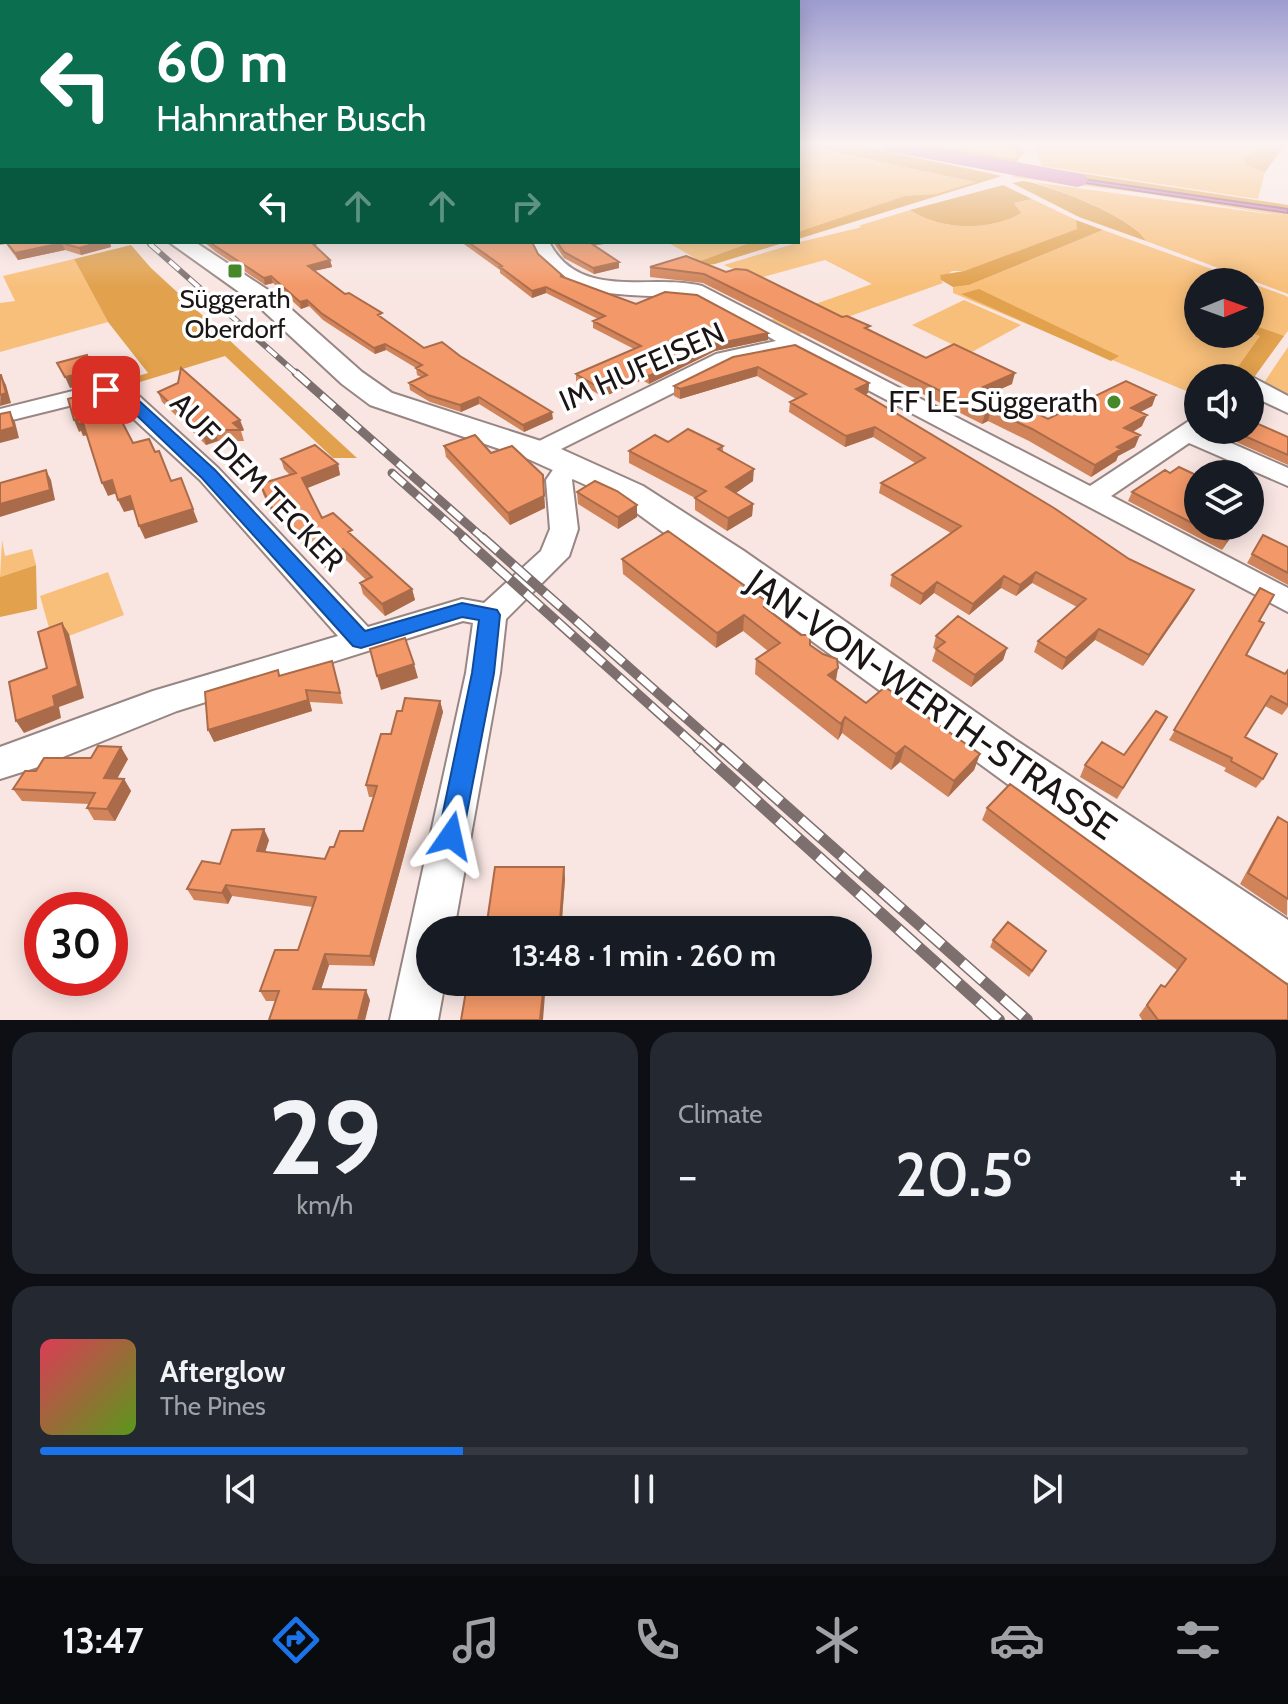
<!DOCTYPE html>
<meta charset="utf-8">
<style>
body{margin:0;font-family:Cabin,sans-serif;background:#242831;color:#f1f3f6;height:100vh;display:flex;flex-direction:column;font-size:30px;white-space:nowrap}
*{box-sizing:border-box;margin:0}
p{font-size:26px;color:#9ea1a6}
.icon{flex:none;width:44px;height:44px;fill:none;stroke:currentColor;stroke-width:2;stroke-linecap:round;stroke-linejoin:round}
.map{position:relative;height:1020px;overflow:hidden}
.sheet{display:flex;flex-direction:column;gap:12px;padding:12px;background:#0d0f14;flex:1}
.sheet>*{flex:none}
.top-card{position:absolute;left:0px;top:0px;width:800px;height:244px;box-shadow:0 4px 20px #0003;background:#0b6e4f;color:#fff;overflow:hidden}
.needle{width:52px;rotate:89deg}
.tools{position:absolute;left:1184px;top:268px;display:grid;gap:16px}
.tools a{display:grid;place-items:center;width:80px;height:80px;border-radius:50%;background:#171b24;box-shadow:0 4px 20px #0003;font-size:40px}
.speed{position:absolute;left:24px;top:892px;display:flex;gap:16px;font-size:40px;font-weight:700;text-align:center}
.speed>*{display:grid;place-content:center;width:104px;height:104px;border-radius:50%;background:#171b24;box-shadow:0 4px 20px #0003;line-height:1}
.speed .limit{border:12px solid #d22;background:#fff;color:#111}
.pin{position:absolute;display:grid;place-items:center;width:68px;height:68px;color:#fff;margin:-34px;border-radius:16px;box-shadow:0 4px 12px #0006}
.me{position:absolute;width:88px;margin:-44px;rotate:11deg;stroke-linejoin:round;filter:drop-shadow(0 0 6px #0008)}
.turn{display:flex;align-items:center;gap:28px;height:168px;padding:0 24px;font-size:36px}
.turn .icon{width:104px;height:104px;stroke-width:2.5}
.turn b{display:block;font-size:56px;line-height:68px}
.lanes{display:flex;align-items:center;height:76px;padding:0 24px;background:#0003;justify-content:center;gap:40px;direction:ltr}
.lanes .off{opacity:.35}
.big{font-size:60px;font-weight:600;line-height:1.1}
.sheet .tile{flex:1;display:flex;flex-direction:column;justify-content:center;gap:12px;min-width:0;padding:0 28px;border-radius:24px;background:#242831}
.sheet .dial{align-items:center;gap:0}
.dial b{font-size:104px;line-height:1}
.song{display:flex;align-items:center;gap:24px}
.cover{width:96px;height:96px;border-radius:12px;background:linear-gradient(135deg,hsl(350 70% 55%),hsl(90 70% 35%))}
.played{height:8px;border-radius:4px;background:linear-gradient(90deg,#1a73e8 35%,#363941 35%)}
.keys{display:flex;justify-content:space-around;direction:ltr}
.heat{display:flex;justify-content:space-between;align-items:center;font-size:44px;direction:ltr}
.sheet .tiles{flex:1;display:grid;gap:12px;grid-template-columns:1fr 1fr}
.tile:last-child{grid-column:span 2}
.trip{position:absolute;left:416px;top:916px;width:456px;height:80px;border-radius:40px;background:#171b24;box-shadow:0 4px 20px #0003;font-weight:600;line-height:80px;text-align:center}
.tab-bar{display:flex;height:128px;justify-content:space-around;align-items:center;background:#090b0e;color:#9ea1a6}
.tab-bar .icon{width:56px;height:56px}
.tab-bar .current{color:#1a73e8}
.tab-bar b{font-size:36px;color:#f1f3f6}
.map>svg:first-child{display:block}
</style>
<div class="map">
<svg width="1288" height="1020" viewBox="0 0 1288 1020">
<rect width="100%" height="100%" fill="#f9e6e3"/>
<path fill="#f8bf7a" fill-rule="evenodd" d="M798,145l178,37 -40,12 -16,1 -122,37z
M929,145h80l9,11 -2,3 -12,-1z
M1036,145h231l-20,20 18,7 -7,27 -217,-33z
M1017,173l271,40v81l-142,-53c-11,-23 -88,-52 -114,-59l252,34 -141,-23 -131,-16z
M1032,199l44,21 2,9 -114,42h-12l-11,9 2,3 -146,52 -27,-15 102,-36 -47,-24 -69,19 -32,-14 76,-23 62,-15 -4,-1 52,-16c29,20 80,22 110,3l-6,-10z
M1103,230l181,65 4,2v34l-38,47h-52v18l-245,-103v-6l16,-2zM1198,282h52v52h-52z
M667,242h85l-52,19z
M74,259l34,63 -108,30v-49l15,-2 -12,-25z
M964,300l57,25 -51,28 -58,-28z
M1288,347v54l-18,-11 -5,-9z
M2,540l3,16 27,-7 4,16 -36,12z
M108,572l16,43 -71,27 -13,-46z"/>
<path fill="#e1a14d" d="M801,145h56l145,31 -204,63v-7l107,-36 31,-2 39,-12z
M895,145h34l87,14v-7l-7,-7h9l6,8 -13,15z
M1267,145h18l-20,27 -18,-7 -4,-7z
M1026,165l262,40v4l-267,-39z
M1023,181c27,4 112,37 123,60l-67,-24 -67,-34z
M1003,185l29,14 -18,4 7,10c-31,19 -82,17 -111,-3z
M1076,220l27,10 -134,55 -16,2 -12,-7 -1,-5 24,-4 113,-42z
M752,242h34l-71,22 -8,1 -7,-4z
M131,245l20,23 206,190h-24l-108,-102 -98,30 -6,-5 27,-8 -40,-51 -34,-63z
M979,289l140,67 -8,5 -150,-67z
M1250,324l34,12 -34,47v-5h-26l11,-7 25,-35 -10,-4z
M36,565l1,44 -37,8v-40z"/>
<path fill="#cc77ad" stroke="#975a7f" stroke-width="2" d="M1021,170l267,39v4l-271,-40z"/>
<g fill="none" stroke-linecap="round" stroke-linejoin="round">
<path fill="#cc77ad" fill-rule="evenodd" d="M876,145h44l157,28 8,2 3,5 -3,5 -8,2 -191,-36z"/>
<g stroke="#978683" stroke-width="4">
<path id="minor" d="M0,232l2,10h3l-5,1z
M531,242h18c31,60 101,31 153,44l388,200 99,-65 9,-2v11h10l-2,2 82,36v18l-99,-43 -78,53 177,92v24l-494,-261 -63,13 -184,92h-18l-4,-5 4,-5 187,-92 60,-13c-20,-11 -67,-42 -87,-45 -12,-2 -25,0 -37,0 -50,-2 -97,-4 -121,-54z
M1254,378l34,18v17l-38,-18v-16z
M116,384l23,12 79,72 150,159 94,-28 22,4 57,-52 9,-22 -4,-49 15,-22h18l4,6 -11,16 6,49 -9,27 -63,63 -6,54 -46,257h-24v52h15l-7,38h-48l76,-347 7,-50 -10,-2 -286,90 -139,56 -38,12v-32l153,-56 185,-55 -138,-156 -89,-82 -18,2 -93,23v-14l93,-23z"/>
</g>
<g stroke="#978683" stroke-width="4">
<path id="major" d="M169,242h26l79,52 88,78 30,21 158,51 93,42 101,65 273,190 271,179v63l-21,-9 -648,-474 -93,-42 -156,-53 -28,-21 -86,-80z"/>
</g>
<use href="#minor" fill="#fff" fill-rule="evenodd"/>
<use href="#major" fill="#fff" fill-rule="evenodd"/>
<g stroke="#7c6f6e" stroke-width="5">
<path id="rail-far4" d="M148,242l5,4"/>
</g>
<g stroke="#7c6f6e" stroke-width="6">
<path id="rail-far3" d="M150,244l148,131"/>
</g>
<g stroke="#7c6f6e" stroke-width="9">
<path id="rail-far2" d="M296,373l188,166
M392,473l74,66"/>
</g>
<g stroke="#7c6f6e" stroke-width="10">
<path id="rail-far1" d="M463,537l237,213
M482,537l240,213"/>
</g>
<g stroke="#7c6f6e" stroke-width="12">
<path id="rail" d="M698,748l301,272
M720,748l307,272"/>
</g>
<use href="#rail-far4" stroke="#fff" stroke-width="3" stroke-dasharray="10" stroke-linecap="butt"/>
<use href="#rail-far3" stroke="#fff" stroke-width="4" stroke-dasharray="13" stroke-linecap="butt"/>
<use href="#rail-far2" stroke="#fff" stroke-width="6" stroke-dasharray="17" stroke-linecap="butt"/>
<use href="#rail-far1" stroke="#fff" stroke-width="7" stroke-dasharray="21" stroke-linecap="butt"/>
<use href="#rail" stroke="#fff" stroke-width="9" stroke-dasharray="27" stroke-linecap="butt"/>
</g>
<path fill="#d1845a" d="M5,242h105l1,5 -30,8 -16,-5 -47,10z
M204,242h122l-12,3 16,15 2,7 -18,4 31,23 37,24 42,30 36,8 93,63 -29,13 -45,-28 -18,8 -31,-10 -20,-12 -1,-7 12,-6 -4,-2 -1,-7 -30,-18 -11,4 -52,-34 -14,-14 -8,3 -28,-26 -8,2 -49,-33z
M461,242h71l6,12 25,22v1l73,27 132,29v7l-53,11 -66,33 -7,-4 -39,17 -27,-16v-7l58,-25 -41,-21v-7l5,-2 -52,-26 -14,5 -32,-25v-3z
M553,242h51v2l-11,1 26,23 -25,6 -30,-16z
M686,256l183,74 57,28 86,26 -18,8 54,27 108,-24 -4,11 -12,6 2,14 -9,6 2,15 -17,9 -2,5 -25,16 -62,-36 -41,-20 -6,3 -279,-141 -53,-6v-10z
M733,357l136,26 -1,10 -3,2 264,164 65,31 -6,11 -45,65 -48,-26 -33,30 -28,-18 4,-11 39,-34 -45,-24 -16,13 -15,-8 -32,27 -35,-22 -14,12 -30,-19 2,-11 59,-42 -72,-40 2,-10 34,-20 -42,-26 -28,10 -56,-35 1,-10 6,-3 -39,-23 -77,23 -6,-3v-10z
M158,392l86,38 -3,1 3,10h-26l-12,4 -44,-43z
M1240,434l48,3v28l-52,-23z
M668,442l55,4v6l30,29 -17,12 17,11 -1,12 -25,15 -32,-21v-12l-66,-35v-12z
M444,446l47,7 52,22 2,33 -35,17 -64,-68z
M281,459l57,5 2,11 -33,13 15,30 32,19 58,52 3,11 -30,16 -22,-22 -3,-11 6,-3 -20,-20 -19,10 -47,-48 -3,1 -14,-29 -3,-10 30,-9 -6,-6z
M577,492l60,13v12l-19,12 -40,-25z
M1132,492l66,34h40l-16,24 -94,-49z
M1263,535l25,12v38l-41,-22z
M622,559l146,51 70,58 -2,13 30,22 114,51 -6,16 -26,27 -48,-35 -9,8 -49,-37 -4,7 -83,-66 1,-15 12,-8 -25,-20 -27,17 -93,-74z
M1260,588l-1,33 -13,34 39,19 3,-5v38l-6,8 -17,-9 -20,31 18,42 -7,9 -32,-17 2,-3 -57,-28z
M936,636l71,12 -4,12 -32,27 -39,-26 4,-12 -3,-1z
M332,661l11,43 -33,-2 2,9 -98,31z
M440,701l3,11 -69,254 -45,-1 -8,24 49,11 -5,20h-96l6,-19h-9l-6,-10 38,-41 15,-43 -81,-11 -4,8 -34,-4 -7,-11 33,-25 49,-24 -4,12 60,7 9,-12 29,-16 11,-34h-5l-3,-12 36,-74z
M1167,717l-50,82 -37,-22 5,-12 39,-10z
M128,759l-11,19 7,1 7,12 -16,30 -21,-1 -7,-12 2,-4 -67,-3 -9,-12 23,-18z
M987,808l301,212h-146l-3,-5 22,-30 4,2 12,-17 -195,-150z
M1278,817l10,6 -1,93 -47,-32 30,-55z
M564,867l1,12 -3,42h32v9h-106l-1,-8z
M993,940l53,11 -17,26 -39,-30z"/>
<path fill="#aa6b4a" d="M100,242h10l1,5 -30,8 -2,-7z
M309,242h17l-16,4z
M586,242h18v2l-18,2z
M62,243l3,7 -47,10 -3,-7z
M330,260l2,7 -23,5 -1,-6z
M619,262v6l-25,6 -1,-6z
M271,276l2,7 -8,2 -1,-7z
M546,287v6l-14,5v-7z
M307,300l2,6 -8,3 -1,-7z
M768,333v7l-53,11 -66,33v-8l67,-32z
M385,344l1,6 -11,4 -1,-6z
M87,355l11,28 -28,5 -5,-11z
M758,367l-1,9 -77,23v-10z
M642,373v7l-39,17v-7z
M1015,373l-3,11 -32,14 3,-11z
M1,375l5,10 5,18 -11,3z
M869,383l-1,10 -14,6 2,-10z
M1156,395l-4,11 -25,13 4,-11z
M479,397v7l-18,8 -1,-7z
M991,410l-3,11 -6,3 3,-11z
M10,412l5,10 4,16 -19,5v-12z
M552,412l1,7 -29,13 -1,-7z
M1147,415l-5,11 -22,13 4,-11z
M77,419l6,4 5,12 -5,1 -2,-5 -2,1 -5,-12z
M240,420l4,10 -3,1 -8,-8z
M875,427l-2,10 -28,10 1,-11z
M215,430l3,11 -12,4 -3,-10z
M1140,435l-5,12 -17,9 -2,5 -25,16 4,-12 22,-18z
M338,464l2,11 -35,14 -3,-11z
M754,469l-1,12 -27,19v-13z
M46,470l5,10 4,20 -55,17v-13z
M112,480l5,13 -9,3 -6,-13z
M130,496l6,13 -12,3 -6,-12z
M544,496l1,12 -35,17 -2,-12z
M753,504l-1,12 -25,15 1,-13z
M637,505v12l-19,12v-12z
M193,509l5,13 -53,17 -6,-13z
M276,511l4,11 -3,1 -3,-11z
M1237,526h1l-16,24 5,-9z
M343,549l3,11 -19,10 -3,-11z
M1036,572l-4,11 -16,13 4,-11z
M1004,576l-3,12 -32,27 4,-11z
M937,582l-3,11 -14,12 3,-11z
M412,589l3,11 -30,16 -3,-12z
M1194,590l-6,11 -45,65 6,-11z
M744,615l-1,16 -27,17 1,-15z
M62,623l7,11 15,64 -25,9 2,11 -37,15 -8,-12 37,-25z
M1099,629l-4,11 -33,30 4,-12z
M1007,648l-4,12 -32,27 4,-12z
M414,664l4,14 -37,12 -4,-14z
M838,668l-3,15 -7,-8z
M306,690l6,21 -98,31 -6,-12z
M440,701l3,11 -69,254 -4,-10z
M845,717l-3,16 -4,7 3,-16z
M905,746l-5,16 -9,8 5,-16z
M121,747l7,12 -17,31 -7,-12z
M980,754l-6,16 -26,27 6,-16z
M124,779l7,12 -16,30 -8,-12z
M264,829l5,11 -7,22 -5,-11z
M564,867l1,12 -4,51 -1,-9z
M226,885l6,11 -4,8 -6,-11z
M325,954l4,11 -11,34 -5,-10z
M544,982h2l-3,38h-3z
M366,990l4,10 -5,20h-7z"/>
<path fill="#f39969" stroke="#aa6b4a" stroke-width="2" d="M0,194h2v35l-2,-4z
M6,242h94l-21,6 -17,-5 -47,10z
M209,242h102l19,18 -22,6 37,28 4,-1 33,20 -4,2 46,33 18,-6 18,14 92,56 -29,13 -44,-28 -19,8 -32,-10 -19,-12 18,-8 -11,-7 6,-3 -37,-21 -11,4 -53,-35 -14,-13 -7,2 -29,-26 -7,2z
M468,242h64l6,12 25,22h-3l76,28 29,-12 32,3 71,38 -52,11 -67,32 -7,-3 -39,17 -27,-16 65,-28 -48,-25 12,-5 -59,-29 -14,4 -32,-24 2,-1z
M557,242h32l30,20 -26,6 -29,-16z
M686,256l40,16 10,-3 11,1 95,47 5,-1 23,10 -5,2 61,30 28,-14 61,29 -32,14 65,32 78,-38 30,14 -25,13 16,7 -23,13 16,7 -23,12 4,2 -26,16 -63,-36 -41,-19 -6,3 -281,-139 -54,-7z
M795,345l74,38 -13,6 198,119 75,51 65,31 -45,65 -50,-26 -33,29 -28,-17 48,-42 -50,-27 -16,13 -16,-9 -31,28 -36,-22 -14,12 -31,-19 69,-49 -80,-43 44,-25 -50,-31 -29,9 -56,-34 16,-8 -48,-27 -78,22 -6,-3 59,-29z
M87,355l6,16 -28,6 -8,-14z
M181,368l59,52 -7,3 8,7h-26l-12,5 -45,-43 20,-9z
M0,375h1l5,18 -6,2z
M100,390l10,30 10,-2 13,25 16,-4 6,13 4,-1 12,30 10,-3 12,31 -54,17 -9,-30 -12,4 -6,-20 -10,3 -19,-60 -5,1 -1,-5 -3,1 -6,-21z
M10,412l4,15 -14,4v-17z
M1256,423l32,14v18l-48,-21 6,-4h4v-3z
M688,429l35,17 -5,3 36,20 -28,18 27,17 -25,14 -33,-20 11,-7 -77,-40 26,-16 13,7z
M475,435l16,18 21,-7 31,29 1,21 -36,17 -64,-67z
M315,445l23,19 -36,14 20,40 11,-5 19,17 -4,2 64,57 -30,15 -22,-21 12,-6 -29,-28 -19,10 -48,-48 -2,1 -14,-28 36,-11 -15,-14z
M1179,467l19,9v50l-66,-34 33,-22 5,3z
M46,470l4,20 -50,14v-21z
M595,481l22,10 20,14 -19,12 -41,-25z
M1198,526h39l-10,15z
M668,531l101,72 -5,4 37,28h9v10l13,9 14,5 1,9 -10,7 38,28 19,-16 95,67 -26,27 -49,-35 -9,8 -51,-37 -4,7 -85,-65 24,-16 -36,-28 -27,18 -95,-74z
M1263,535l25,12v26l-36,-19z
M1260,588l14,7 -15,26 5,2 -18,32 39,19 3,-4v35l-17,-9 -26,41 32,17 -14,25 -32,-18 1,-3 -58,-28z
M958,616l49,32 -32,27 -39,-26 9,-7 -9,-6z
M62,623l16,63 -25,10 2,10 -39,15 -7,-39 38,-14 -9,-36z
M405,638l9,26 -37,12 -7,-27z
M332,661l8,32 -34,-3 2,10 -100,30 -3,-38 73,-22 1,6z
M405,698l35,3 -70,255 -45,-2 -12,35 53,1 -8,30h-89l10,-29h-19l15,-41h23l18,-53 -90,-12 -4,8 -35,-4 15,-28 18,3 12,-34 32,-1 -7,22 68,8 5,-12h4l6,-16h23l14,-45 -11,-1 15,-51h10l6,-23h5z
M1156,711l11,6 -44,71 -38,-23 17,-23 22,13z
M98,746l23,1 -17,31 20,1 -17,30 -20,-1 8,-15 -82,-4 12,-18h11l8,-13h47z
M1010,784l278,201v35h-130l-11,-15 14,-20 4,2 21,-28 -199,-151z
M1278,817l10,6v76l-40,-26z
M495,867h69l-4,54h34l-1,9h-46l1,-7 -61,-1z
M1008,922l38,29 -14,20 -39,-31z
M482,982h62l-4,38h-79l5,-29h16z"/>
<linearGradient id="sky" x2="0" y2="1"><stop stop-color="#9d9cd0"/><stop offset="0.5" stop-color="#fcf4f2"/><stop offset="1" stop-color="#fcf4f2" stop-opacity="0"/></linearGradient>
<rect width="1288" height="288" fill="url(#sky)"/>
<path fill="#1a73e8" stroke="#114b97" stroke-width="2" d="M116,386l20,12 79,72 150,161 97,-28 35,7 3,5 -6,58 -33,171 -10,4 -9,-4 -4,-8 34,-163 7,-53 -17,-3 -101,31 -8,-2 -151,-168 -77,-74 -27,-14 8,-4z"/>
<g fill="#47882b" stroke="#fff" stroke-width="3">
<rect x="227" y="263" width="16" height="16" rx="4"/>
<circle cx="1114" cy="402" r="8"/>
</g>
<g text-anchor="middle" stroke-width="7" stroke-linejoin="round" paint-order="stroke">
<g font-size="26" fill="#1c1515" stroke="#fff">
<text x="235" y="308">Süggerath<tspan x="235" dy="30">Oberdorf</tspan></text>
</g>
<g font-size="30" fill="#1c1515" stroke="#fff">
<text transform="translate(642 367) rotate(-24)" y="10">IM HUFEISEN</text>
<text transform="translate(257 482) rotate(46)" y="10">AUF DEM TECKER</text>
</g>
<g font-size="30" fill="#1c1515" stroke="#fff" text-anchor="end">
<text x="1098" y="412">FF LE-Süggerath</text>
</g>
<g font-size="36" fill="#1c1515" stroke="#fff">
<text transform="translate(932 704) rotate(35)" y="13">JAN-VON-WERTH-STRASSE</text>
</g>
</g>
</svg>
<div class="tools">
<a><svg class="needle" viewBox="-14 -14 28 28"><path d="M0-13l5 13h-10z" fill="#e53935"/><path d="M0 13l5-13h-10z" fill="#9ea1a6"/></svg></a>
<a><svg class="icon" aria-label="sound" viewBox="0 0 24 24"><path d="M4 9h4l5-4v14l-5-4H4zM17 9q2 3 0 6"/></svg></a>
<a><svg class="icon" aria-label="layers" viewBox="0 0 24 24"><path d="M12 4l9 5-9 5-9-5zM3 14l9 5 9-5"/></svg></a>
</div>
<div class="speed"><div class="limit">30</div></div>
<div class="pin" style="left:106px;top:390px;background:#d93025"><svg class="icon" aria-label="arrive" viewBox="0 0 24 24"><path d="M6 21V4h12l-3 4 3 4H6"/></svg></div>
<svg class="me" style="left:451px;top:836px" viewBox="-20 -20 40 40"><path d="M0-17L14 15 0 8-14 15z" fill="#1a73e8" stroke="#fff" stroke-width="4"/></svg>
<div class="trip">13:48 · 1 min · 260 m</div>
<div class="top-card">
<div class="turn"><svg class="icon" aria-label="left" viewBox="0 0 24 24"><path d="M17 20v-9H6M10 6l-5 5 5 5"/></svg><div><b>60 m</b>Hahnrather Busch</div></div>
<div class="lanes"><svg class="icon" aria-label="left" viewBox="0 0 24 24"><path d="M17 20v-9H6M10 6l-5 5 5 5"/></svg><svg class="icon off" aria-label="ahead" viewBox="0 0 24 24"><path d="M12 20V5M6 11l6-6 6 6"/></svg><svg class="icon off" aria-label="ahead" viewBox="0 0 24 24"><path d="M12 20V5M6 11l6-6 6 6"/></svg><svg class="icon off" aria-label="right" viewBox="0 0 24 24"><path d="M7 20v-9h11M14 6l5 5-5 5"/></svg></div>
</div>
</div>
<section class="sheet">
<div class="tiles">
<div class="tile dial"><b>29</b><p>km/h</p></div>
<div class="tile"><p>Climate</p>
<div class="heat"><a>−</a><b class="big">20.5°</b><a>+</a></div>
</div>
<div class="tile">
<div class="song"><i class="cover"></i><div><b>Afterglow</b><p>The Pines</p></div></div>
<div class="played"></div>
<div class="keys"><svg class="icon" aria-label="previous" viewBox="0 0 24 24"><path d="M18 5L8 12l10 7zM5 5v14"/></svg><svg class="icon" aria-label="pause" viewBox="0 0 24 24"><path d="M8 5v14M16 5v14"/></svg><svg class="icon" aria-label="next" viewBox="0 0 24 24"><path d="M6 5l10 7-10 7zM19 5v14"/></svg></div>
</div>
</div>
</section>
<nav class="tab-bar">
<b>13:47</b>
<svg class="icon current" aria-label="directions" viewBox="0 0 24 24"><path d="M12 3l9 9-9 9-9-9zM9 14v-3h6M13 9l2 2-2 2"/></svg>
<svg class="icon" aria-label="music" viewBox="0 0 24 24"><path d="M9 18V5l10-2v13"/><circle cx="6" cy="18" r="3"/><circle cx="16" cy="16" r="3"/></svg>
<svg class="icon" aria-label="phone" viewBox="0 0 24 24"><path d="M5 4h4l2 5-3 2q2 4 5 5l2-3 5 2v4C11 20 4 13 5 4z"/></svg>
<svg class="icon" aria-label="climate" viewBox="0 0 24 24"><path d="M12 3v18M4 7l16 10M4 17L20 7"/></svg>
<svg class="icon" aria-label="car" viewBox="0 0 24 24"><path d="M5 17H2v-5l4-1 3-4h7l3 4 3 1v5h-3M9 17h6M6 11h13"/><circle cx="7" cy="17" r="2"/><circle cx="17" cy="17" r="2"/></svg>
<svg class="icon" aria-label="filters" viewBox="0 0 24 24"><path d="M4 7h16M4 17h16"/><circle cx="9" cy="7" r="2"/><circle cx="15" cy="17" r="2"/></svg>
</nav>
